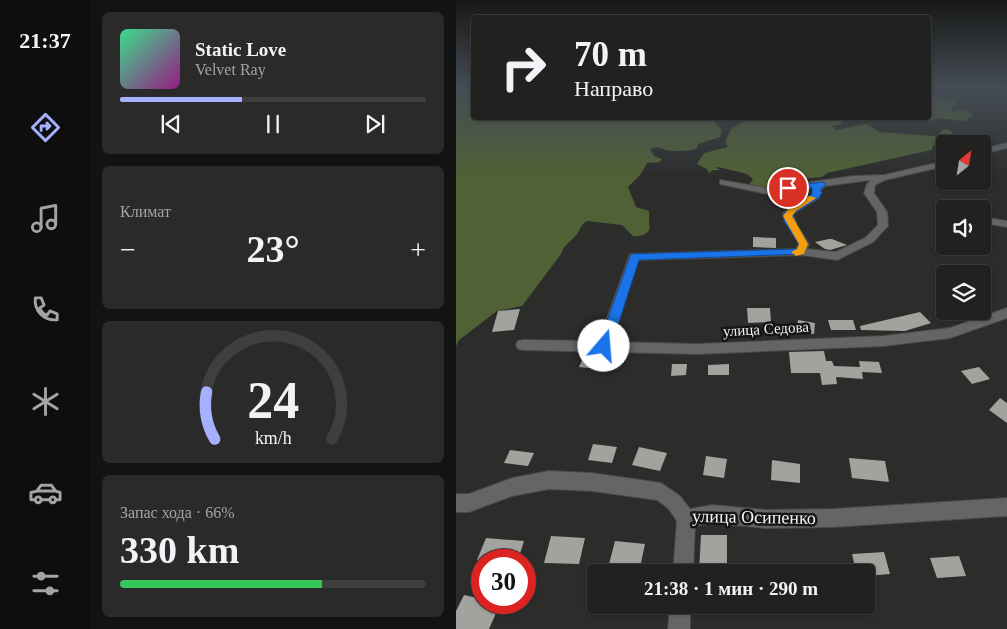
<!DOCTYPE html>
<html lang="ru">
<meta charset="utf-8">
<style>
body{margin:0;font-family:Georgia,serif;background:#292a29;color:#f1f3f6;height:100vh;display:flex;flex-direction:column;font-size:19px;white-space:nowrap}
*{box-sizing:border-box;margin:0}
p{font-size:16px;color:#a2a4a5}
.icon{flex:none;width:28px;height:28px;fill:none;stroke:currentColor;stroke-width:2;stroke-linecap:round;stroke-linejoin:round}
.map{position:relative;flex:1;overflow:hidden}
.details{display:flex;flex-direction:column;gap:12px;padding:12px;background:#121312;width:366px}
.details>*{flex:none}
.top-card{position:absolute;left:15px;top:15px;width:460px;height:105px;border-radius:5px;box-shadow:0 1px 4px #0004,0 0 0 1px #3e3f3e;background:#212220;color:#f1f3f6;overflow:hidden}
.needle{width:32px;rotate:30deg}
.controls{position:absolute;left:480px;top:135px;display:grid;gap:10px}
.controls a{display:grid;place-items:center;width:55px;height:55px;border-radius:5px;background:#212220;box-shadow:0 1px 4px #0004,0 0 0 1px #3e3f3e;font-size:25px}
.speed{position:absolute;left:15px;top:549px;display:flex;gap:10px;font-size:25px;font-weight:700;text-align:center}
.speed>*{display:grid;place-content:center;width:65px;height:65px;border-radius:50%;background:#212220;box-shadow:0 1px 4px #0004,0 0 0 1px #3e3f3e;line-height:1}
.speed .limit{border:8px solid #d22;background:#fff;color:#111}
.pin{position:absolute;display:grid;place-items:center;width:42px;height:42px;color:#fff;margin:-21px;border:2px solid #fff;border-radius:50%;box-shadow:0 1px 5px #0007}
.me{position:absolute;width:55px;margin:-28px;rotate:18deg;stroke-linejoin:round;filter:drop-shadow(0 0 4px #0008)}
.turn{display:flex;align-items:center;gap:18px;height:105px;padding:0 20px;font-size:22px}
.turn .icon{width:65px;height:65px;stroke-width:2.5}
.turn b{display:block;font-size:35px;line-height:42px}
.big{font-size:38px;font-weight:800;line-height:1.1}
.details .card{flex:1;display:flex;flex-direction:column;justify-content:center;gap:8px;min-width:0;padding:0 18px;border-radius:8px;background:#292a29}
.details .dial{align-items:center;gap:0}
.dial svg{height:130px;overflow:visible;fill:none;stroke:#3e3f3e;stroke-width:7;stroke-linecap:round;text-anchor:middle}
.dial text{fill:#f1f3f6;stroke:none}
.song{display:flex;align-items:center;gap:15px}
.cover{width:60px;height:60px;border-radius:8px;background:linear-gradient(135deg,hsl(150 70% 55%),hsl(310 70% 35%))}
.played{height:5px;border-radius:2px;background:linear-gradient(90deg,#a5b1fc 40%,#3e3f3e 40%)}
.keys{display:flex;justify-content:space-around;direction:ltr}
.heat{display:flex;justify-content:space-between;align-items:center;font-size:28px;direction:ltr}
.charge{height:8px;border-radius:4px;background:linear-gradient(90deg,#34c759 66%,#3e3f3e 0)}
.trip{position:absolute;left:131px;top:564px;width:288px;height:50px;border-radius:5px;background:#212220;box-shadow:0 1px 4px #0004,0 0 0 1px #3e3f3e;font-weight:800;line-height:50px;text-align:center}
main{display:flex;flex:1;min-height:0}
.tabs{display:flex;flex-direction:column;width:90px;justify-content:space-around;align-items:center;background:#0d0e0d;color:#a2a4a5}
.tabs .icon{width:35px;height:35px}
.tabs .current{color:#a5b1fc}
.tabs b{font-size:22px;color:#f1f3f6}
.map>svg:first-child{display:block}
</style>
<main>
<nav class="tabs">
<b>21:37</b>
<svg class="icon current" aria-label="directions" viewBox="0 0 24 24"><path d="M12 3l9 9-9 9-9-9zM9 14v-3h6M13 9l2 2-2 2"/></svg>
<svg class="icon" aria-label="music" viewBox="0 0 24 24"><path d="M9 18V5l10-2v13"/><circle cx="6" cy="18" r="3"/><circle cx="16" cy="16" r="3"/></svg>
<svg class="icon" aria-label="phone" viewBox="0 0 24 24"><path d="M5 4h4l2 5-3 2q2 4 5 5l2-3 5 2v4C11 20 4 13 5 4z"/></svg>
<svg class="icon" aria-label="climate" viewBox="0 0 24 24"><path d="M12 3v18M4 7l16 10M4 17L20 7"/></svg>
<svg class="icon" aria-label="car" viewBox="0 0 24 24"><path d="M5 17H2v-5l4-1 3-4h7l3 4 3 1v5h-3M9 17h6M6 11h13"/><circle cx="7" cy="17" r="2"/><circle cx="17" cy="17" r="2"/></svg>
<svg class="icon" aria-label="filters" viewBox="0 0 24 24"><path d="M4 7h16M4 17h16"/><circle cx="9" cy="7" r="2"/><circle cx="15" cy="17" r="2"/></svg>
</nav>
<section class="details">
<div class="card">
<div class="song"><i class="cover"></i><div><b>Static Love</b><p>Velvet Ray</p></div></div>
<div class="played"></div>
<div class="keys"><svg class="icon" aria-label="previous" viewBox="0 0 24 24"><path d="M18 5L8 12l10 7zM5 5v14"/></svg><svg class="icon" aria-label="pause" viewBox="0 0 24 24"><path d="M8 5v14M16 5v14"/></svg><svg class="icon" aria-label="next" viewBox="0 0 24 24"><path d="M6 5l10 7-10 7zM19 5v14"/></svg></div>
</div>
<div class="card"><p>Климат</p>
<div class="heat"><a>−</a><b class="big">23°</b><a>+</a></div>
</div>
<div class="card dial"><svg viewBox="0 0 100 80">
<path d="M14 69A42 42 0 1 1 86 69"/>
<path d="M14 69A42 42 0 0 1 9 40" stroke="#a5b1fc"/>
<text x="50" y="56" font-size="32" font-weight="700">24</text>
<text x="50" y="72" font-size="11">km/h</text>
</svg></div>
<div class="card"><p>Запас хода · 66%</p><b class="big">330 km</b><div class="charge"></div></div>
</section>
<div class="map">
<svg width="551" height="629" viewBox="0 0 551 629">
<rect width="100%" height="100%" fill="#2c2d2a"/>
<path fill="#506136" d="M0,89h17l1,29h237l11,12 -2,7 -22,7 -2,5c-8,2 -22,3 -30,1 -6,-2 -9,-4 -16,-1l4,7 8,3 -2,3 -13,1 -7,12 -12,12 8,20 13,4c1,6 -1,11 1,17 -3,7 -10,9 -17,8l-11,-11 -35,-4c-7,4 -6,8 -10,13 -6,8 -12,9 -16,20l-39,52 -25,5 -38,29 -3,6z
M473,95l26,6 2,2 -6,7 1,2 12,-3 10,6 -10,6 -27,-3 -8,4 -11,-4h10z
M294,118h96l-5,6 -9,2 4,4 30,-6 14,8 52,4h8l-1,-3 6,-4 5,1 4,5 -20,10 -3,5 -104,23 -5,4 -31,3 -22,9 -20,-4 4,-6 -6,-5 -29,-7 -2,1 5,2h-8l-4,3 -2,-4 -10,-5 7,-11 24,-6 -3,-5 6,-13z"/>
<path fill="#a1a39f" d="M297,237l23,1v10l-23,-1z
M373,239h3l15,6 -17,5 -5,-1 -10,-7z
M291,308h23l1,14 -23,1z
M64,309l-6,21 -22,2 6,-21z
M464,312l11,11 -26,8 -44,-1 -1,-4z
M342,320l17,3 -1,11 -18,-2z
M372,320h25l3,10h-25z
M368,351l2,10h6l2,5 26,1 -1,-6 20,1 3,11 -20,-1 1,7 -27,-2 1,7 -15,1 -2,-12h-29l-2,-21z
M128,356l18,2 -4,11 -19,-2z
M216,364h15l-1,11 -15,1z
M273,364v11h-21v-10z
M523,367l11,12 -18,5 -11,-13z
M544,398l7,5v20l-18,-13z
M137,444l24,3 -5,16 -24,-3z
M183,447l28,6 -7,18 -28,-6z
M54,450l24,3 -6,13 -24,-3z
M250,456l21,3 -3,19 -21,-3z
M393,458l36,3 4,21 -37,-4z
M316,460l28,4v19l-29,-3z
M245,535h26v37h-28z
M95,536l34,2 -6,26 -35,-1z
M30,538l38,3 -6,19h-41z
M159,541l30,3 -6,28h-32z
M428,552l6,22 -24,2v-4h-10l-4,-18z
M503,556l7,20 -29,2 -7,-20z
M8,595l18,4v3h19l-12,27h-33v-18z"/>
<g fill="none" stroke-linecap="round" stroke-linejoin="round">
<g stroke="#484946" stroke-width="2">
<path id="minor" d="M551,143v5l-25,6v-5z
M489,161v5l-60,14 -10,5 -1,8 13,19 1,14 -15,16 -36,18 -35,-5 -164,5 -26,82 85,2 187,-8 66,-8 57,-20v10l-57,20 -66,8 -187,8 -174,-4 -5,-1 -2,-4 2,-4 5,-1 76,1 31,-87 166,-5 3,-5 -14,-23 -2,-8 29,-18 1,-8 -46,7 -47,-10v-4l47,8 86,-12 31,-1zM415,180l-4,4 -3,9 13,19 1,13 -13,13 -29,14 -29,-3 2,-5 -12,-19 -4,-11 26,-16 2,-8 4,-4z
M512,203l3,1 1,5h-10l3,-5z
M526,217l25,4v6l-25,-4z
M93,471l43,2 69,10 19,13 10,13 22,-4 54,5 67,-1 174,-11v18l-174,11 -67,1 -54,-5 -17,3 -2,46h-20l4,-51 -9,-13 -11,-8 -65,-9 -43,-2 -37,7 -43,16h-13v-18h13l43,-16z
M214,605h20v24h-22z"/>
</g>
<use href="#minor" fill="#656664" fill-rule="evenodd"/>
</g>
<linearGradient id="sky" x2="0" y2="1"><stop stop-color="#181917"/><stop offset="0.5" stop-color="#454c55"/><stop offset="1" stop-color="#454c55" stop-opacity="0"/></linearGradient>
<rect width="551" height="177" fill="url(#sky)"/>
<path fill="#1a73e8" stroke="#114b97" d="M366,182l4,2 -6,6 2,3 -4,5 -25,16v6l15,24 -4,10 -165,6 -28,86 -2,3h-9l-2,-3 33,-92 166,-5 2,-5 -15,-23v-8l28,-19v-6l-24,3 -4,-3 4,-2z"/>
<path fill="#f59e0b" d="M353,196l7,2 -20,13 -4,5 16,28 -4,10 -8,2 -5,-4 6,-3 2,-5 -16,-28 7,-9z"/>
<g text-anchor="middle" stroke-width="5" stroke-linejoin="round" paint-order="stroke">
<g font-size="15" fill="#f4f5f3" stroke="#141514">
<text transform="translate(310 329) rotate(-3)" y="5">улица Седова</text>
</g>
<g font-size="18" fill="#f4f5f3" stroke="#141514">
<text transform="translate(298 517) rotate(1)" y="6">улица Осипенко</text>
</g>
</g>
</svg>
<div class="controls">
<a><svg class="needle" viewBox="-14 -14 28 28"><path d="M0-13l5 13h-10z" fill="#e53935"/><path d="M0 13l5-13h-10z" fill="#a2a4a5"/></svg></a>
<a><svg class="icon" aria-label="sound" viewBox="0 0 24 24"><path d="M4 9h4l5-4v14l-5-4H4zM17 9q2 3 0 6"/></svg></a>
<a><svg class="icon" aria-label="layers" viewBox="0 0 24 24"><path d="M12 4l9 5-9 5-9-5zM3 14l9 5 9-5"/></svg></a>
</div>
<div class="speed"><div class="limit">30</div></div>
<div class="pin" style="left:332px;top:188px;background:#d93025"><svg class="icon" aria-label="arrive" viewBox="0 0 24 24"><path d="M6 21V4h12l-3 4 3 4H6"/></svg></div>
<svg class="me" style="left:148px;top:346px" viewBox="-20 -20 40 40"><circle r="19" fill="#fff"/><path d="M0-13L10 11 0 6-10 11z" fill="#1a73e8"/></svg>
<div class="trip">21:38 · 1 мин · 290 m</div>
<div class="top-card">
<div class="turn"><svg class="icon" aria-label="right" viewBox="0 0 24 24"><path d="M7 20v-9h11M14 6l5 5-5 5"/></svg><div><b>70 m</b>Направо</div></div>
</div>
</div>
</main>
